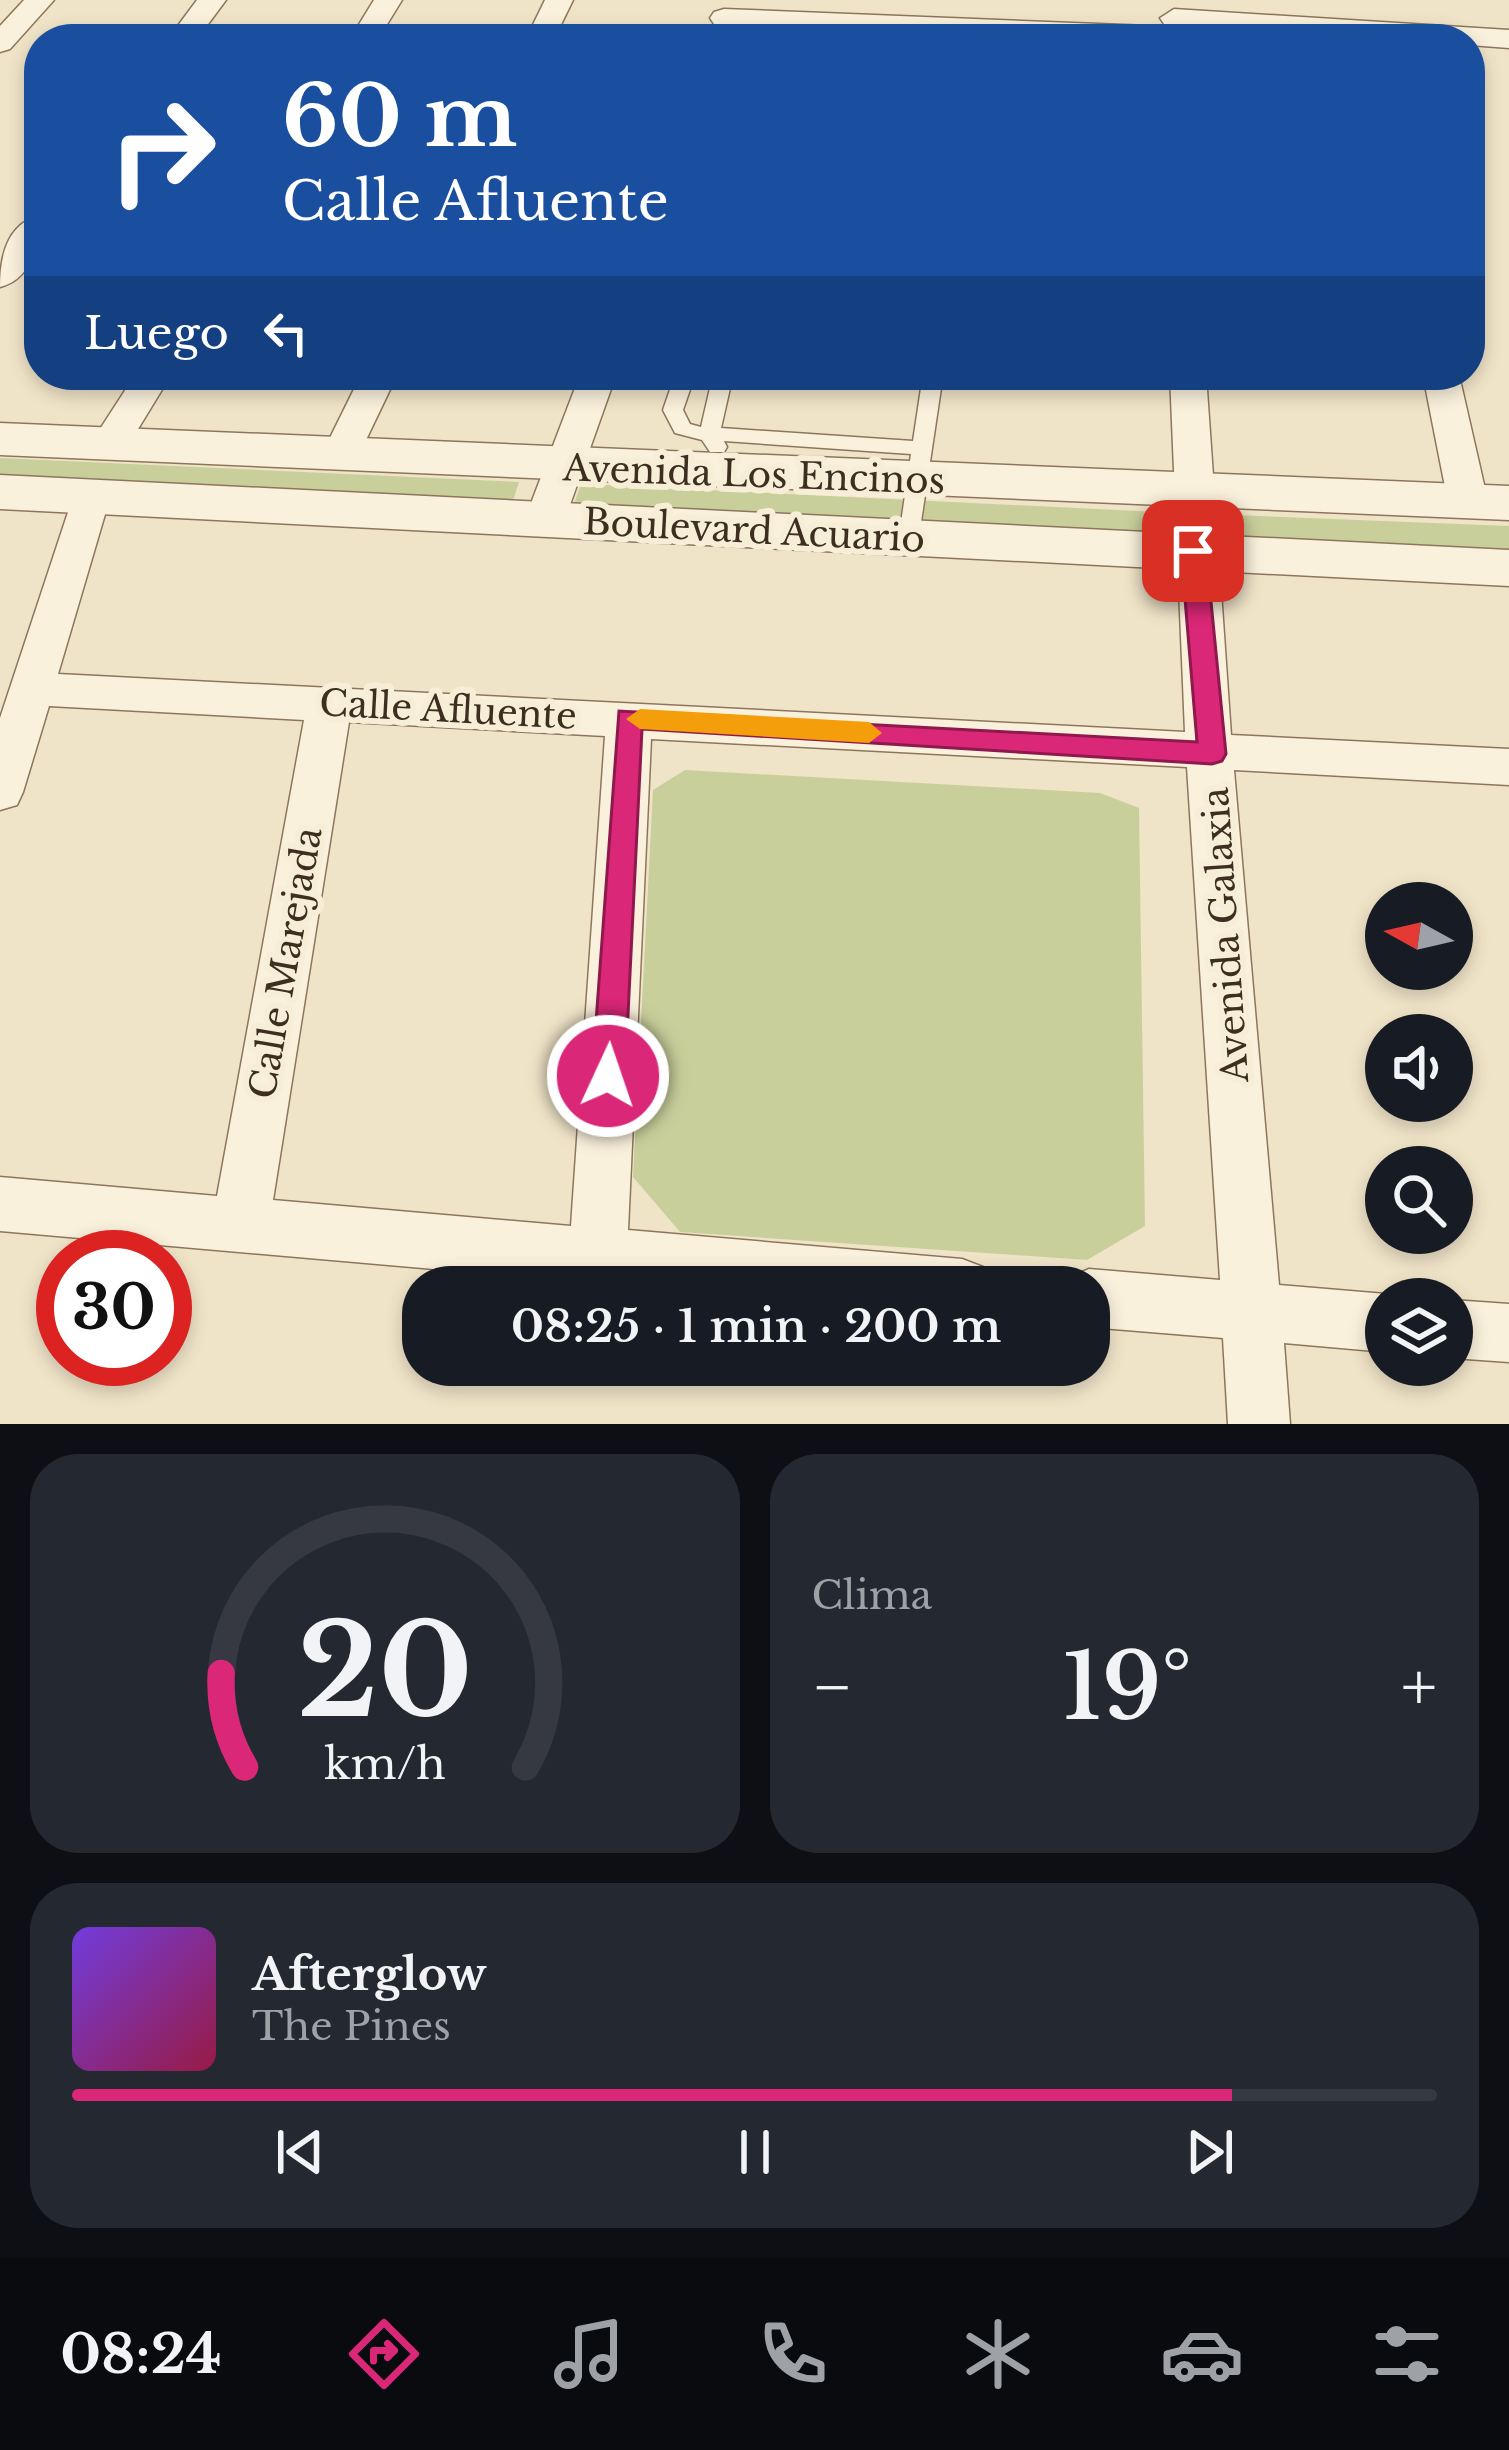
<!DOCTYPE html>
<html lang="es">
<meta charset="utf-8">
<style>
body{margin:0;font-family:"Libre Baskerville",serif;background:#242831;color:#f1f3f6;height:100vh;display:flex;flex-direction:column;font-size:45px;white-space:nowrap}
*{box-sizing:border-box;margin:0}
p{font-size:39px;color:#9ea1a6}
.icon{flex:none;width:66px;height:66px;fill:none;stroke:currentColor;stroke-width:2;stroke-linecap:round;stroke-linejoin:round}
.map{position:relative;height:1424px;overflow:hidden}
.drawer{display:flex;flex-direction:column;gap:30px;padding:30px;background:#0d0f14;flex:1}
.drawer>*{flex:none}
.guide{position:absolute;left:24px;top:24px;width:1461px;height:366px;border-radius:48px;box-shadow:0 6px 18px #0003;background:#1a4fa0;color:#fff;overflow:hidden}
.needle{width:78px;rotate:278deg}
.tools{position:absolute;left:1365px;top:882px;display:grid;gap:24px}
.tools a{display:grid;place-items:center;width:108px;height:108px;border-radius:50%;background:#171b24;box-shadow:0 6px 18px #0003;font-size:60px}
.speed{position:absolute;left:36px;top:1230px;display:flex;gap:24px;font-size:60px;font-weight:700;text-align:center}
.speed>*{display:grid;place-content:center;width:156px;height:156px;border-radius:50%;background:#171b24;box-shadow:0 6px 18px #0003;line-height:1}
.speed .limit{border:18px solid #d22;background:#fff;color:#111}
.pin{position:absolute;display:grid;place-items:center;width:102px;height:102px;color:#fff;margin:-51px;border-radius:24px;box-shadow:0 6px 18px #0006}
.me{position:absolute;width:132px;margin:-66px;rotate:3deg;stroke-linejoin:round;filter:drop-shadow(0 0 9px #0008)}
.turn{display:flex;align-items:center;gap:42px;height:252px;padding:0 60px;font-size:54px}
.turn .icon{width:156px;height:156px;stroke-width:2.5}
.turn b{display:block;font-size:84px;line-height:102px}
.then{display:flex;align-items:center;height:114px;padding:0 60px;background:#0003;gap:24px;font-size:45px}
.big{font-size:90px;font-weight:600;line-height:1.1}
.drawer .tile{flex:1;display:flex;flex-direction:column;justify-content:center;gap:18px;min-width:0;padding:0 42px;border-radius:48px;background:#242831}
.drawer .dial{align-items:center;gap:0}
.dial svg{height:312px;overflow:visible;fill:none;stroke:#363941;stroke-width:7;stroke-linecap:round;text-anchor:middle}
.dial text{fill:#f1f3f6;stroke:none}
.song{display:flex;align-items:center;gap:36px}
.cover{width:144px;height:144px;border-radius:18px;background:linear-gradient(135deg,hsl(260 70% 55%),hsl(340 70% 35%))}
.played{height:12px;border-radius:6px;background:linear-gradient(90deg,#db2777 85%,#363941 85%)}
.keys{display:flex;justify-content:space-around;direction:ltr}
.heat{display:flex;justify-content:space-between;align-items:center;font-size:66px;direction:ltr}
.drawer .tiles{flex:1;display:grid;gap:30px;grid-template-columns:1fr 1fr}
.tile:last-child{grid-column:span 2}
.trip{position:absolute;left:402px;top:1266px;width:708px;height:120px;border-radius:48px;background:#171b24;box-shadow:0 6px 18px #0003;font-weight:600;line-height:120px;text-align:center}
.tabs{display:flex;height:192px;justify-content:space-around;align-items:center;background:#090b0e;color:#9ea1a6}
.tabs .icon{width:84px;height:84px}
.tabs .active{color:#db2777}
.tabs b{font-size:54px;color:#f1f3f6}
.map>svg:first-child{display:block}
</style>
<div class="map">
<svg width="1509" height="1424" viewBox="0 0 1509 1424">
<rect width="100%" height="100%" fill="#f0e4c8"/>
<path fill="#c9cf9b" d="M0,458l519,24 -7,22 -512,-23z
M581,484l578,28v24l-586,-29z
M1232,515l277,11v26l-274,-13z
M685,770l415,23 39,15 6,418 -58,34 -407,-28 -47,-55 20,-387z"/>
<g fill="none" stroke-linecap="round" stroke-linejoin="round">
<g stroke="#8d765c" stroke-width="3">
<path id="service" d="M675,375h20l-12,35 7,14 11,3 12,-52h20l-12,53 192,13 10,-66h20l-25,167h-16l-3,-5 12,-83 -187,-13 3,6 -3,5h-14l-8,-12 -27,-7 -12,-23z"/>
</g>
<g stroke="#8d765c" stroke-width="3">
<path id="minor" d="M24,0h30l-44,49 -10,3v-26z
M197,0h29l-29,39h-29z
M374,0h28l-24,39h-28z
M545,0h28l-19,39h-28z
M724,9l451,18 14,9 -155,3 -320,-15 -4,-6 4,-6z
M1174,9l335,21v18l-39,-3v-6h-99l-207,-15 -4,-6z
M39,216c0,28 -7,63 -39,71 0,-28 6,-63 39,-71z
M135,375h36l-47,77 -14,3 -14,-3 -5,-9z
M361,375h36l-43,90 -14,4 -14,-4 -5,-9z
M580,375h36l-51,144 -6,10 -14,3 -14,-3 -6,-10z
M1170,375h36l25,360 278,14v36l-275,-15 45,515 107,9 13,5h-13v53l-102,-9 6,81h-62l-5,-86 -134,-11v-40h-25l4,-9 21,-9 131,11 -33,-513 -536,-28 -23,491 334,29 21,8 8,20h-351l-640,-56v-54l217,19 87,-476 -255,-14 -26,86 -6,13 -17,5v-92l77,-233 14,-4 14,4 6,9 -53,180 1127,58zM349,722l256,14 -34,490 -298,-26z
M1423,375h36l29,127 -6,9 -14,4 -14,-4 -6,-9z
M1452,1300l57,4v58l-57,-4z"/>
</g>
<g stroke="#8d765c" stroke-width="3">
<path id="tertiary" d="M0,423l1509,63v34l-1509,-65z
M0,475l1509,75v36l-1509,-77z"/>
</g>
<use href="#service" fill="#faf1dc" fill-rule="evenodd"/>
<use href="#minor" fill="#faf1dc" fill-rule="evenodd"/>
<use href="#tertiary" fill="#faf1dc" fill-rule="evenodd"/>
</g>
<path fill="#db2777" stroke="#8e194d" stroke-width="3" d="M1193,543l13,8 20,203 -4,7 -10,3 -570,-35 -17,347 -5,10 -12,4 -11,-4 -5,-10 27,-365 578,31 -16,-191z"/>
<path fill="#f59e0b" d="M640,709l229,13 13,11 -13,10 -229,-14 -14,-10z"/>
<g text-anchor="middle" stroke-width="12" stroke-linejoin="round" paint-order="stroke">
<g font-size="36" fill="#3d2e20" stroke="#f7eed8">
<text transform="translate(754 474) rotate(2)" y="13">Avenida Los Encinos</text>
<text transform="translate(754 530) rotate(3)" y="13">Boulevard Acuario</text>
<text transform="translate(448 709) rotate(3)" y="13">Calle Afluente</text>
<text transform="translate(1225 935) rotate(-94)" y="13">Avenida Galaxia</text>
<text transform="translate(285 963) rotate(-80)" y="13">Calle Marejada</text>
</g>
</g>
</svg>
<div class="tools">
<a><svg class="needle" viewBox="-14 -14 28 28"><path d="M0-13l5 13h-10z" fill="#e53935"/><path d="M0 13l5-13h-10z" fill="#9ea1a6"/></svg></a>
<a><svg class="icon" aria-label="sound" viewBox="0 0 24 24"><path d="M4 9h4l5-4v14l-5-4H4zM17 9q2 3 0 6"/></svg></a>
<a><svg class="icon" aria-label="search" viewBox="0 0 24 24"><circle cx="10" cy="10" r="6"/><path d="M15 15l6 6"/></svg></a>
<a><svg class="icon" aria-label="layers" viewBox="0 0 24 24"><path d="M12 4l9 5-9 5-9-5zM3 14l9 5 9-5"/></svg></a>
</div>
<div class="speed"><div class="limit">30</div></div>
<div class="pin" style="left:1193px;top:551px;background:#d93025"><svg class="icon" aria-label="arrive" viewBox="0 0 24 24"><path d="M6 21V4h12l-3 4 3 4H6"/></svg></div>
<svg class="me" style="left:608px;top:1076px" viewBox="-20 -20 40 40"><circle r="17" fill="#db2777" stroke="#fff" stroke-width="3"/><path d="M0-11L8 9 0 5-8 9z" fill="#fff"/></svg>
<div class="trip">08:25 · 1 min · 200 m</div>
<div class="guide">
<div class="turn"><svg class="icon" aria-label="right" viewBox="0 0 24 24"><path d="M7 20v-9h11M14 6l5 5-5 5"/></svg><div><b>60 m</b>Calle Afluente</div></div>
<div class="then">Luego<svg class="icon" aria-label="left" viewBox="0 0 24 24"><path d="M17 20v-9H6M10 6l-5 5 5 5"/></svg></div>
</div>
</div>
<section class="drawer">
<div class="tiles">
<div class="tile dial"><svg viewBox="0 0 100 80">
<path d="M14 69A42 42 0 1 1 86 69"/>
<path d="M14 69A42 42 0 0 1 8 45" stroke="#db2777"/>
<text x="50" y="56" font-size="32" font-weight="700">20</text>
<text x="50" y="72" font-size="11">km/h</text>
</svg></div>
<div class="tile"><p>Clima</p>
<div class="heat"><a>−</a><b class="big">19°</b><a>+</a></div>
</div>
<div class="tile">
<div class="song"><i class="cover"></i><div><b>Afterglow</b><p>The Pines</p></div></div>
<div class="played"></div>
<div class="keys"><svg class="icon" aria-label="previous" viewBox="0 0 24 24"><path d="M18 5L8 12l10 7zM5 5v14"/></svg><svg class="icon" aria-label="pause" viewBox="0 0 24 24"><path d="M8 5v14M16 5v14"/></svg><svg class="icon" aria-label="next" viewBox="0 0 24 24"><path d="M6 5l10 7-10 7zM19 5v14"/></svg></div>
</div>
</div>
</section>
<nav class="tabs">
<b>08:24</b>
<svg class="icon active" aria-label="directions" viewBox="0 0 24 24"><path d="M12 3l9 9-9 9-9-9zM9 14v-3h6M13 9l2 2-2 2"/></svg>
<svg class="icon" aria-label="music" viewBox="0 0 24 24"><path d="M9 18V5l10-2v13"/><circle cx="6" cy="18" r="3"/><circle cx="16" cy="16" r="3"/></svg>
<svg class="icon" aria-label="phone" viewBox="0 0 24 24"><path d="M5 4h4l2 5-3 2q2 4 5 5l2-3 5 2v4C11 20 4 13 5 4z"/></svg>
<svg class="icon" aria-label="climate" viewBox="0 0 24 24"><path d="M12 3v18M4 7l16 10M4 17L20 7"/></svg>
<svg class="icon" aria-label="car" viewBox="0 0 24 24"><path d="M5 17H2v-5l4-1 3-4h7l3 4 3 1v5h-3M9 17h6M6 11h13"/><circle cx="7" cy="17" r="2"/><circle cx="17" cy="17" r="2"/></svg>
<svg class="icon" aria-label="filters" viewBox="0 0 24 24"><path d="M4 7h16M4 17h16"/><circle cx="9" cy="7" r="2"/><circle cx="15" cy="17" r="2"/></svg>
</nav>
